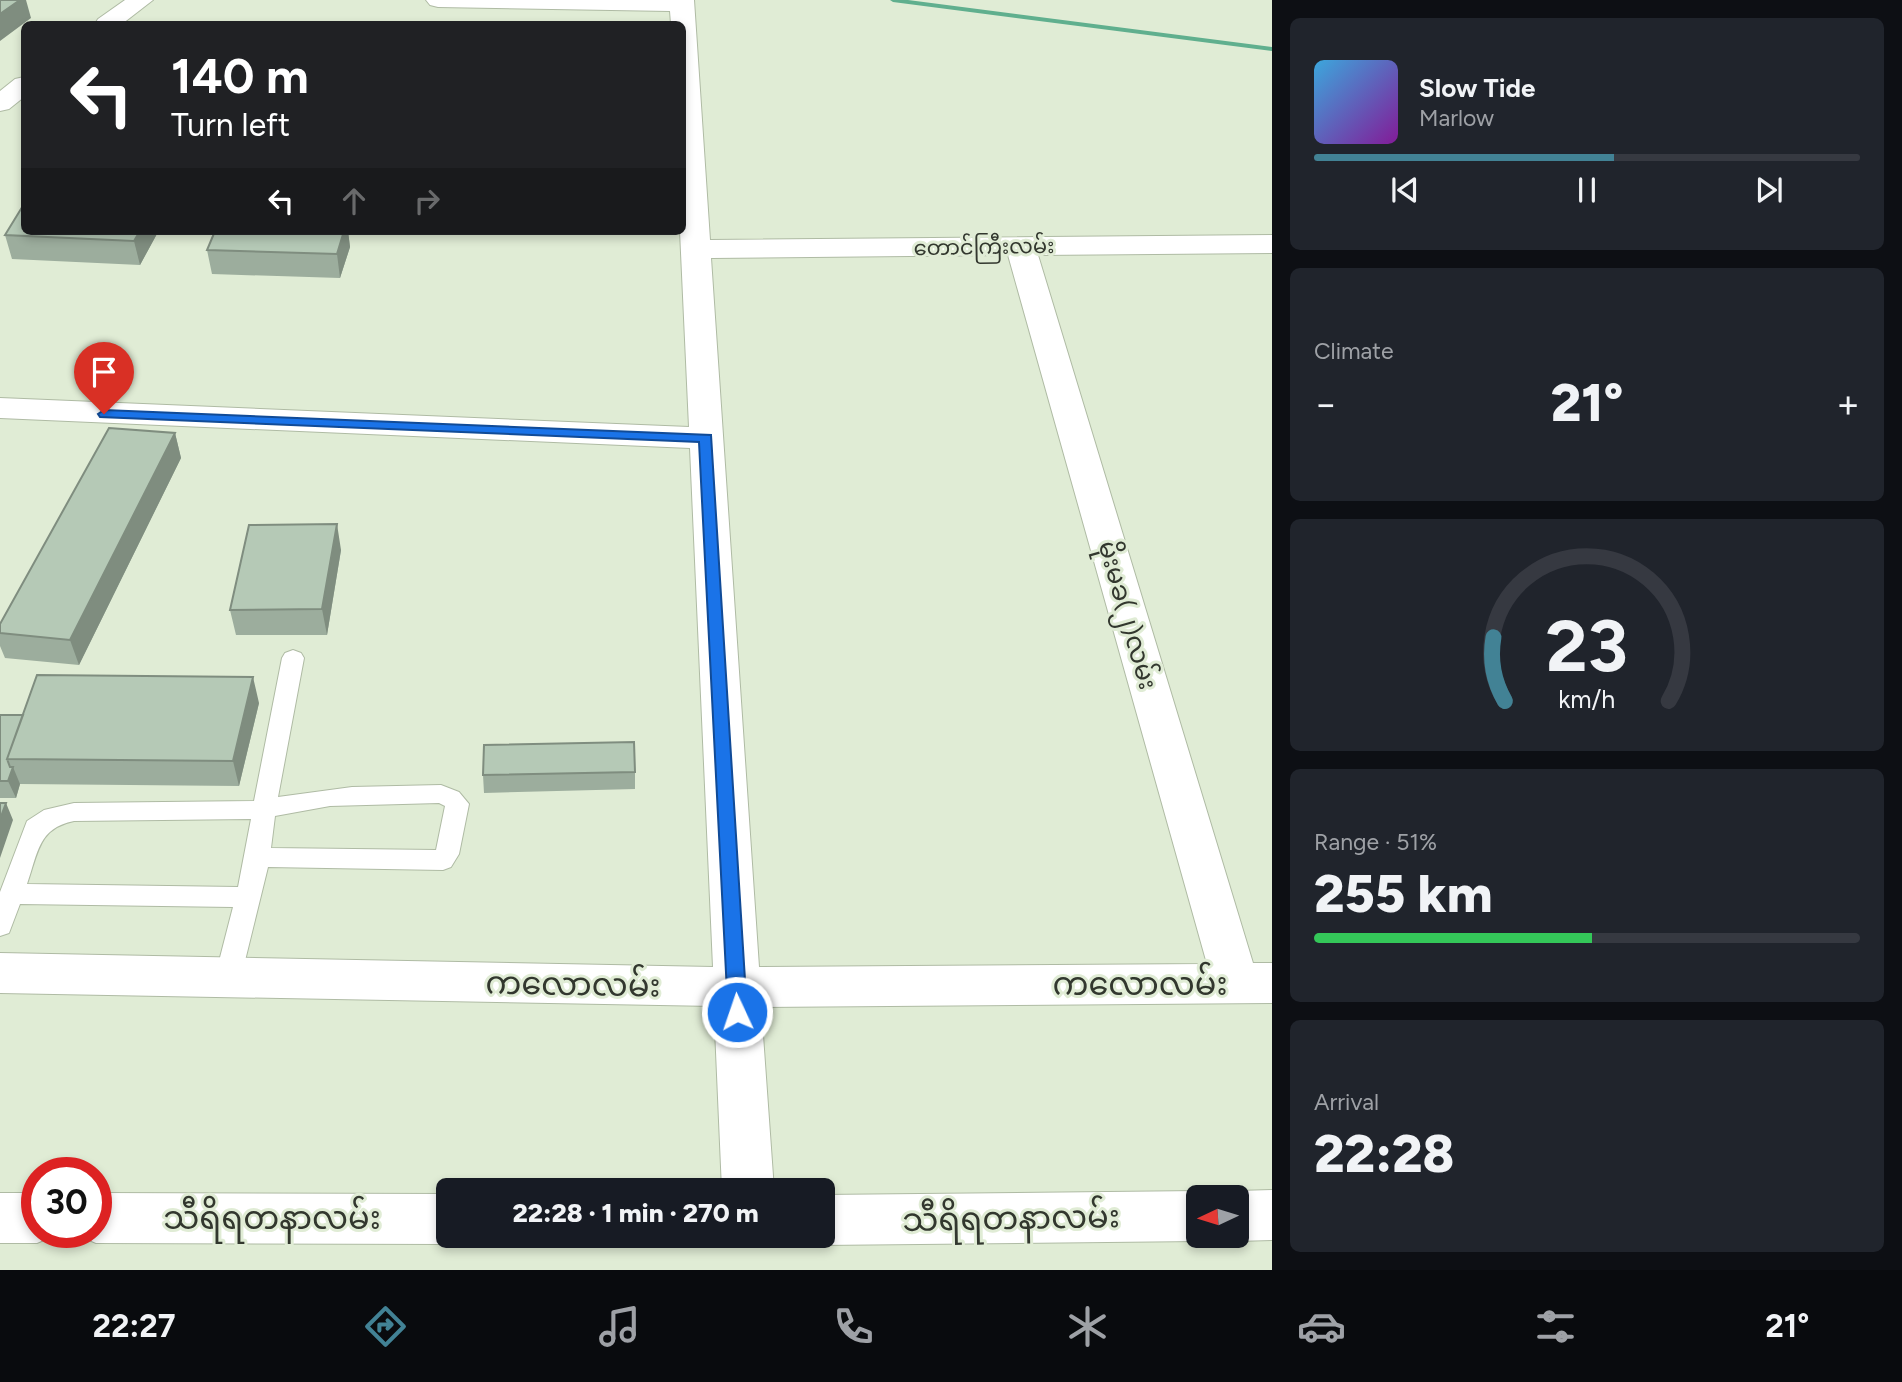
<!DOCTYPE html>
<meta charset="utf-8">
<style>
body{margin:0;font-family:Figtree,"Noto Sans Myanmar",sans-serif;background:#20242c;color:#f1f3f6;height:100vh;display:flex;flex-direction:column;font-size:26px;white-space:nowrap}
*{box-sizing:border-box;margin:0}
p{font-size:23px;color:#9ea1a6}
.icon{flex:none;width:38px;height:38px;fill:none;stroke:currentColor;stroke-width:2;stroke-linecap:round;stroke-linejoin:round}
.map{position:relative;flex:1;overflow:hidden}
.panel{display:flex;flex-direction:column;gap:18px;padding:18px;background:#0d0f14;width:630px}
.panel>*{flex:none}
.top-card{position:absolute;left:21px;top:21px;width:665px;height:214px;border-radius:10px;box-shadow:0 4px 10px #0003;background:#202124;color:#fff;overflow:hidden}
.needle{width:46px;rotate:266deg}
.fabs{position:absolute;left:1186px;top:1185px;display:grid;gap:14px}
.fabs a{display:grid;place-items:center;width:63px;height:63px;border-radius:10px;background:#171b24;box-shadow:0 4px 10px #0003;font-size:35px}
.speed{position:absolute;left:21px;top:1157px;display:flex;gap:14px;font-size:35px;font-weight:700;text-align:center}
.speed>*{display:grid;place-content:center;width:91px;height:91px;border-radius:50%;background:#171b24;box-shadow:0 4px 10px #0003;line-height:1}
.speed .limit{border:10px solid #d22;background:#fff;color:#111}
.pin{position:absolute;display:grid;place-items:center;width:60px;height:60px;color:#fff;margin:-72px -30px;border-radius:50% 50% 50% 0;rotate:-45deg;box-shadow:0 0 7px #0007}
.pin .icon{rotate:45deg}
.me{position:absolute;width:77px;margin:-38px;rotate:357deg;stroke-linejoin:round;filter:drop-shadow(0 0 5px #0008)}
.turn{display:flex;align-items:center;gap:24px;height:147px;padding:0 35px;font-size:32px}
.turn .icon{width:91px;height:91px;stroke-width:2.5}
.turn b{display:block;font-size:49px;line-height:60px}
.lanes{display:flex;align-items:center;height:66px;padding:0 35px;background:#0003;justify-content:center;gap:35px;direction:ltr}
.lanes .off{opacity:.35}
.big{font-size:52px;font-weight:800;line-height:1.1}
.panel .card{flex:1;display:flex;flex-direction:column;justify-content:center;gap:10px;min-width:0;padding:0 24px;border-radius:10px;background:#20242c}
.panel .dial{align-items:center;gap:0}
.dial svg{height:182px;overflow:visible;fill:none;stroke:#363941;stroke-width:7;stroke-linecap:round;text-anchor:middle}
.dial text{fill:#f1f3f6;stroke:none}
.song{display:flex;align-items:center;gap:21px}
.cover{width:84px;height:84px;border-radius:10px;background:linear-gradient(135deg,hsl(200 70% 55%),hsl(290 70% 35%))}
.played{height:7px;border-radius:4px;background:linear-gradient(90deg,#428295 55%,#363941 55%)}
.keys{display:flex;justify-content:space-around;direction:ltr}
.heat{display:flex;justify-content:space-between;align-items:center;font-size:38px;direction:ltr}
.charge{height:10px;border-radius:5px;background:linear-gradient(90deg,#34c759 51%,#363941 0)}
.trip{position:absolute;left:436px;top:1178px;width:399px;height:70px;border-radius:10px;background:#171b24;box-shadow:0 4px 10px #0003;font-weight:800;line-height:70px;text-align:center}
.tab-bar{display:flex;height:112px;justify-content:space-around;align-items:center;background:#090b0e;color:#9ea1a6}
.tab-bar .icon{width:49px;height:49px}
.tab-bar .on{color:#428295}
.tab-bar b{font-size:32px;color:#f1f3f6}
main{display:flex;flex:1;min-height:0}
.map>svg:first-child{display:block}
</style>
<main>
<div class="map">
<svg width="1272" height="1270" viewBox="0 0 1272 1270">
<rect width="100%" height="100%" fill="#e0ecd5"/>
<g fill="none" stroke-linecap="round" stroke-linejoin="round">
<path fill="#60af8e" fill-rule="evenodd" d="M890,0h18l364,47v4l-379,-49z"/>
<g stroke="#afbba4" stroke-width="2">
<path id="lane" d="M293,650l8,3 3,5 -26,139 74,-10 89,-2 18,7 10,12 -10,50 -8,13 -8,3 -175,-3 -27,110 -4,8 -9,3 -9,-3 -4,-8 18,-70 -213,-3 -11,29 -9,3v-44l27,-71 17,-11 30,-7 180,-2 28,-143 3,-5zM439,803l6,3 -9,44 -165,-2 4,-32 55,-10zM251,819l-13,68 -211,-3c11,-31 11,-56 47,-63z"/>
</g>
<g stroke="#afbba4" stroke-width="2">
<path id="street" d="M125,0h28l-31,24h-27l3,-5z
M426,0h268l16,240 562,-5v18l-234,2 215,708h19v40l-511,4 13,183h-52l-8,-184 -714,-13v-40l713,14 -23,-519 -690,-30v-20l689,29 -9,-196h2v-207h-11l-1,-13 -232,-4 -8,-2zM1008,255l199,709 -448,3 -48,-709z
M24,77v20l-15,12 -9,2v-20l15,-12z"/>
</g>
<g stroke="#afbba4" stroke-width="2">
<path id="secondary" d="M1272,1190v50l-35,1 -13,-5h13v-39h-14l14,-6z
M1199,1191l14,6h-14v39h13l-13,5 -377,4 -19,-9h19v-41z
M0,1193h37v39h20l-2,3 -18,8h-37z
M96,1193l352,1v42h19l-19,8 -352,-1 -18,-8 -2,-3h20z"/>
</g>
<use href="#lane" fill="#fff" fill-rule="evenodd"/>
<use href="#street" fill="#fff" fill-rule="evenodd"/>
<use href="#secondary" fill="#fff" fill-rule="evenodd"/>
</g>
<path fill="#9cad9d" d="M215,231h133l2,16 -10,31 -128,-4 -5,-24z
M158,232l-18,33 -128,-6 -7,-24z
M175,433l6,25 -102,207 -74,-7 -5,-12v-22z
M341,550l-14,85h-91l-6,-25z
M259,703l-20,83 -219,-2 -4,14h-16v-83z
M635,772v17l-151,4 -1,-18z"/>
<path fill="#7f8d7f" d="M20,0h6l5,18 -31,23v-27z
M140,231h17l1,1 -18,33 -6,-24z
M344,231h4l2,16 -10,31 -3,-24z
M175,433l6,25 -102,207 -9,-25z
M337,524l4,26 -14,85 -5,-26z
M253,677l6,26 -20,83 -6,-25z
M13,767l7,17 -4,14 -8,-17z
M6,803l7,17 -13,38v-39z"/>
<path fill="#b5c9b6" stroke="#7f8d7f" stroke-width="2" d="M0,0h20l-20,14z
M24,204v27h116l-6,10 -129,-6z
M215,231h129l-7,23 -130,-4z
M109,428l66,5 -105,207 -70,-7v-9z
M337,524l-15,85 -92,1 19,-85z
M37,675l216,2 -20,84 -226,-2z
M0,715h23l-16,44 3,8h3l-5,14h-8z
M634,742l1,30 -152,3 1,-30z
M0,803h6l-6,16z"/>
<path fill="#1a73e8" stroke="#114b97" stroke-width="2" d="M104,410l607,25 36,577 -3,6 -7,3 -6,-3 -3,-6 -29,-570 -599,-25 -2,-3z"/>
<g text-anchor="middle" stroke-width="6" stroke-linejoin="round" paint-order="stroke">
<g font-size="21" fill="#32372e" stroke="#e0ecd5">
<text transform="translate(984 247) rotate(-1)" y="7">တောင်ကြီးလမ်း</text>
</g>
<g font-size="26" fill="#32372e" stroke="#e0ecd5">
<text transform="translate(1128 615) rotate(74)" y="9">မိုးမခ(၂)လမ်း</text>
</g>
<g font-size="32" fill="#32372e" stroke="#e0ecd5">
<text transform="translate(573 984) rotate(1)" y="11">ကလောလမ်း</text>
<text x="1140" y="995">ကလောလမ်း</text>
<text x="272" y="1229">သီရိရတနာလမ်း</text>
<text transform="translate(1011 1218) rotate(-1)" y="11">သီရိရတနာလမ်း</text>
</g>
</g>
</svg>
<div class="fabs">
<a><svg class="needle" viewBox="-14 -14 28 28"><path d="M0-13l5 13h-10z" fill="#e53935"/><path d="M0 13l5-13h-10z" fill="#9ea1a6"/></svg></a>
</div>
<div class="speed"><div class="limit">30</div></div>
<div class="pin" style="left:104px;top:414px;background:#d93025"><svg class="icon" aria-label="arrive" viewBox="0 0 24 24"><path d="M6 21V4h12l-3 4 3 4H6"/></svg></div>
<svg class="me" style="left:737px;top:1012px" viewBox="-20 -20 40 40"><circle r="17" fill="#1a73e8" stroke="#fff" stroke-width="3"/><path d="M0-11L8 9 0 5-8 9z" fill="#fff"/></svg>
<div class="trip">22:28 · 1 min · 270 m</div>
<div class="top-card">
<div class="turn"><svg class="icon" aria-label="left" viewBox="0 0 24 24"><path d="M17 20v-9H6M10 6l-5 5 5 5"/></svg><div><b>140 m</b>Turn left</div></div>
<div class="lanes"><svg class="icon" aria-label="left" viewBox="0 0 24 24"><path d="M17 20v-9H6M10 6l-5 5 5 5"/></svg><svg class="icon off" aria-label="ahead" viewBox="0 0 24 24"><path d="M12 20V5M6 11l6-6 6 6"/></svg><svg class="icon off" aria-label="right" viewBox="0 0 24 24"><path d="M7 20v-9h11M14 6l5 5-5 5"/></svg></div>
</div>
</div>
<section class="panel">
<div class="card">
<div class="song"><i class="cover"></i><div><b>Slow Tide</b><p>Marlow</p></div></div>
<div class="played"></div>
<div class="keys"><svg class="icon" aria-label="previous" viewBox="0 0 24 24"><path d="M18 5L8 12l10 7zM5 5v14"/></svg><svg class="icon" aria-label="pause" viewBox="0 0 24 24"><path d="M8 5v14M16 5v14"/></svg><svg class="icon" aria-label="next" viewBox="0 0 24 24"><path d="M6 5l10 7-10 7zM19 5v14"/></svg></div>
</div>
<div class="card"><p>Climate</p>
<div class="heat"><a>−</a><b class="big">21°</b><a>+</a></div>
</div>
<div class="card dial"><svg viewBox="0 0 100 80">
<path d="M14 69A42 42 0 1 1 86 69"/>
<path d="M14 69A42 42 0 0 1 9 41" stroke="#428295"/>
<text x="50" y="56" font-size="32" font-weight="700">23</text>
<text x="50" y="72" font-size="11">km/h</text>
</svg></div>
<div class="card"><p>Range · 51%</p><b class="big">255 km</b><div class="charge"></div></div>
<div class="card"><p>Arrival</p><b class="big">22:28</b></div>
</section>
</main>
<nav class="tab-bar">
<b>22:27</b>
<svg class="icon on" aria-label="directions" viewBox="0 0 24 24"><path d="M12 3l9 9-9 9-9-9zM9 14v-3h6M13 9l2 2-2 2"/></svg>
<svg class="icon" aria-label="music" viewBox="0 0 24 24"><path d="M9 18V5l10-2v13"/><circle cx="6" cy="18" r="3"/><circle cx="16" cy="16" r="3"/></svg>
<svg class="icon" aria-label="phone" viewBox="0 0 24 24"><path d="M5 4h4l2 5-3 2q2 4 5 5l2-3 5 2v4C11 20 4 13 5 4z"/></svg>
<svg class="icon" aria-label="climate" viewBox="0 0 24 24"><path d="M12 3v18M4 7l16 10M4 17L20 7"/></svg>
<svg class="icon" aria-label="car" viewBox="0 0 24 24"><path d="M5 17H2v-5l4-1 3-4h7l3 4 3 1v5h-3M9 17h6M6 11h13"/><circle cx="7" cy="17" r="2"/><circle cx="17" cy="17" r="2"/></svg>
<svg class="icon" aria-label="filters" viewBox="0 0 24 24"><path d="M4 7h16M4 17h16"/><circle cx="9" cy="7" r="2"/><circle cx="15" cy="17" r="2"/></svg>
<b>21°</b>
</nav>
